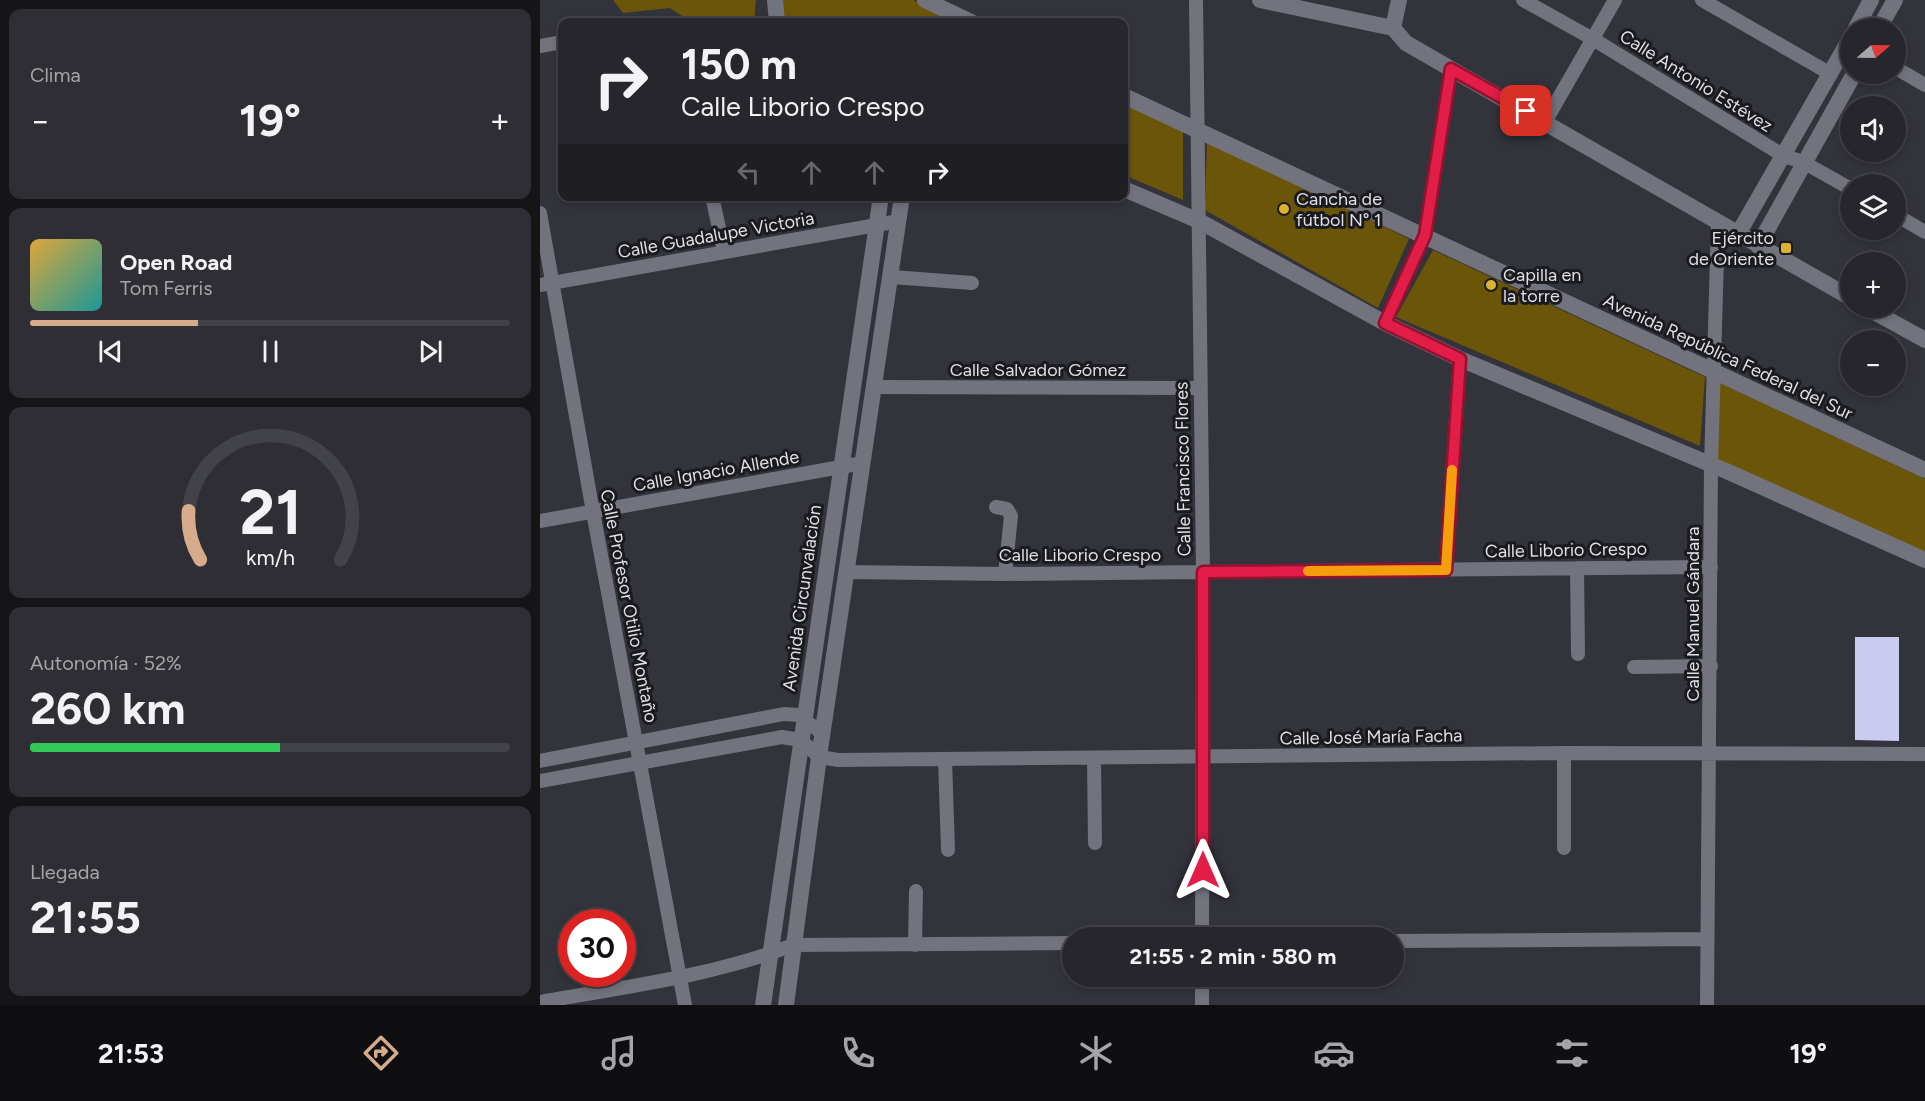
<!DOCTYPE html>
<html lang="es">
<meta charset="utf-8">
<style>
body{margin:0;font-family:Figtree,sans-serif;background:#2e2e34;color:#f1f3f6;height:100vh;display:flex;flex-direction:column;font-size:22px;white-space:nowrap}
*{box-sizing:border-box;margin:0}
p{font-size:20px;color:#a4a5a9}
.icon{flex:none;width:33px;height:33px;fill:none;stroke:currentColor;stroke-width:2;stroke-linecap:round;stroke-linejoin:round}
.map{position:relative;flex:1;overflow:hidden}
.side{display:flex;flex-direction:column;gap:9px;padding:9px;background:#151518;width:540px}
.side>*{flex:none}
.guide{position:absolute;left:18px;top:18px;width:570px;height:183px;border-radius:12px;box-shadow:0 3px 9px #0003,0 0 0 2px #424348;background:#26262c;color:#f1f3f6;overflow:hidden}
.needle{width:39px;rotate:70deg}
.buttons{position:absolute;left:1300px;top:18px;display:grid;gap:12px}
.buttons a{display:grid;place-items:center;width:66px;height:66px;border-radius:50%;background:#26262c;box-shadow:0 3px 9px #0003,0 0 0 2px #424348;font-size:30px}
.speed{position:absolute;left:18px;top:909px;display:flex;gap:12px;font-size:30px;font-weight:700;text-align:center}
.speed>*{display:grid;place-content:center;width:78px;height:78px;border-radius:50%;background:#26262c;box-shadow:0 3px 9px #0003,0 0 0 2px #424348;line-height:1}
.speed .limit{border:9px solid #d22;background:#fff;color:#111}
.pin{position:absolute;display:grid;place-items:center;width:51px;height:51px;color:#fff;margin:-26px;border-radius:12px;box-shadow:0 3px 9px #0006}
.me{position:absolute;width:66px;margin:-33px;rotate:0deg;stroke-linejoin:round;filter:drop-shadow(0 0 4px #0008)}
.turn{display:flex;align-items:center;gap:21px;height:126px;padding:0 24px;font-size:27px}
.turn .icon{width:78px;height:78px;stroke-width:2.5}
.turn b{display:block;font-size:42px;line-height:51px}
.lanes{display:flex;align-items:center;height:57px;padding:0 24px;background:#0003;justify-content:center;gap:30px;direction:ltr}
.lanes .off{opacity:.35}
.big{font-size:45px;font-weight:700;line-height:1.1}
.side .card{flex:1;display:flex;flex-direction:column;justify-content:center;gap:9px;min-width:0;padding:0 21px;border-radius:12px;background:#2e2e34}
.side .dial{align-items:center;gap:0}
.dial svg{height:156px;overflow:visible;fill:none;stroke:#424348;stroke-width:7;stroke-linecap:round;text-anchor:middle}
.dial text{fill:#f1f3f6;stroke:none}
.song{display:flex;align-items:center;gap:18px}
.cover{width:72px;height:72px;border-radius:9px;background:linear-gradient(135deg,hsl(40 70% 55%),hsl(180 70% 35%))}
.played{height:6px;border-radius:3px;background:linear-gradient(90deg,#d6ab8b 35%,#424348 35%)}
.keys{display:flex;justify-content:space-around;direction:ltr}
.heat{display:flex;justify-content:space-between;align-items:center;font-size:33px;direction:ltr}
.charge{height:9px;border-radius:4px;background:linear-gradient(90deg,#34c759 52%,#424348 0)}
.trip{position:absolute;left:522px;top:927px;width:342px;height:60px;border-radius:30px;background:#26262c;box-shadow:0 3px 9px #0003,0 0 0 2px #424348;font-weight:700;line-height:60px;text-align:center}
.tabs{display:flex;height:96px;justify-content:space-around;align-items:center;background:#0f0f12;color:#a4a5a9}
.tabs .icon{width:42px;height:42px}
.tabs .selected{color:#d6ab8b}
.tabs b{font-size:27px;color:#f1f3f6}
main{display:flex;flex:1;min-height:0}
.map>svg:first-child{display:block}
</style>
<main>
<section class="side">
<div class="card"><p>Clima</p>
<div class="heat"><a>−</a><b class="big">19°</b><a>+</a></div>
</div>
<div class="card">
<div class="song"><i class="cover"></i><div><b>Open Road</b><p>Tom Ferris</p></div></div>
<div class="played"></div>
<div class="keys"><svg class="icon" aria-label="previous" viewBox="0 0 24 24"><path d="M18 5L8 12l10 7zM5 5v14"/></svg><svg class="icon" aria-label="pause" viewBox="0 0 24 24"><path d="M8 5v14M16 5v14"/></svg><svg class="icon" aria-label="next" viewBox="0 0 24 24"><path d="M6 5l10 7-10 7zM19 5v14"/></svg></div>
</div>
<div class="card dial"><svg viewBox="0 0 100 80">
<path d="M14 69A42 42 0 1 1 86 69"/>
<path d="M14 69A42 42 0 0 1 8 44" stroke="#d6ab8b"/>
<text x="50" y="56" font-size="32" font-weight="700">21</text>
<text x="50" y="72" font-size="11">km/h</text>
</svg></div>
<div class="card"><p>Autonomía · 52%</p><b class="big">260 km</b><div class="charge"></div></div>
<div class="card"><p>Llegada</p><b class="big">21:55</b></div>
</section>
<div class="map">
<svg width="1385" height="1005" viewBox="0 0 1385 1005">
<rect width="100%" height="100%" fill="#32333b"/>
<path fill="#6b5509" d="M73,0h143l-2,22h-63l-21,-14 -47,5z
M242,0h131l47,22h-178z
M584,101l59,29v70l-59,-25z
M667,139l202,100 -31,69 -173,-98z
M893,250l272,127 -5,69 -304,-129z
M1180,383l205,96v76l-210,-97z"/>
<path fill="#c9ccf0" d="M1315,637h44v104l-44,-1z"/>
<g fill="none" stroke-linecap="round" stroke-linejoin="round">
<path stroke="#72737d" stroke-width="14" d="M656,0l7,572 -1,366
M983,0l70,39 191,117 19,6 48,27
M1162,0l129,74
M0,46l22,-4
M1356,68l29,17
M1005,122l70,-122
M172,196l12,55
M0,213l53,299 92,493
M1356,215l29,17
M352,277l80,6
M0,285l359,-64
M845,323l40,-88 26,-166
M335,387l325,1
M456,507l11,2 4,7 -6,58
M0,521l323,-58
M1037,568l1,86
M906,570l14,-211
M306,572l159,2 706,-7
M1094,667l77,-1
M1024,753v95
M554,758l1,85
M405,759l3,91
M0,761l244,-47 14,1 24,18
M0,781l242,-44 19,3 18,17 19,3 726,-7 361,1
M854,941l313,-2
M375,945l1,-54
M0,1002c84,-15 173,-26 253,-57l279,-2
M662,1005v-29
M1167,1005l4,-540 7,-241"/>
<path stroke="#72737d" stroke-width="16" d="M235,0l2,22
M385,0l46,22
M720,0l133,28 13,15 45,26 400,229
M853,28l6,-28
M1316,28l15,-28
M1339,28l16,-28
M584,96l801,374
M584,189l75,32 186,102 75,36 264,111 201,90
M1198,234l113,-197
M1218,246l96,-172
M1327,308l58,32
M223,1005l118,-809
M246,1005l33,-248 83,-561"/>
</g>
<g fill="none" stroke-linecap="round" stroke-linejoin="round">
<g stroke="#92132f" stroke-width="15">
<path id="route" d="M663,870v-298l243,-2 14,-211 -75,-36 40,-88 26,-166 75,42"/>
</g>
<use href="#route" stroke="#e11d48" stroke-width="10"/>
<path stroke="#f59e0b" stroke-width="10" d="M768,571l138,-1 6,-100"/>
</g>
<g fill="#dbb233" stroke="#1a1b1f" stroke-width="2">
<circle cx="744" cy="209" r="6"/>
<rect x="1240" y="242" width="12" height="12" rx="3"/>
<circle cx="951" cy="285" r="6"/>
</g>
<g text-anchor="middle" stroke-width="6" stroke-linejoin="round" paint-order="stroke">
<g font-size="18" fill="#dfdfe5" stroke="#1a1b1f">
<text transform="translate(1156 81) rotate(32)" y="6">Calle Antonio Estévez</text>
<text transform="translate(176 235) rotate(-10)" y="6">Calle Guadalupe Victoria</text>
<text transform="translate(1188 357) rotate(25)" y="6">Avenida República Federal del Sur</text>
<text x="498" y="376">Calle Salvador Gómez</text>
<text transform="translate(643 469) rotate(-91)" y="6">Calle Francisco Flores</text>
<text transform="translate(176 471) rotate(-10)" y="6">Calle Ignacio Allende</text>
<text transform="translate(1026 550) rotate(-1)" y="6">Calle Liborio Crespo</text>
<text x="540" y="561">Calle Liborio Crespo</text>
<text transform="translate(262 598) rotate(-82)" y="6">Avenida Circunvalación</text>
<text transform="translate(89 606) rotate(79)" y="6">Calle Profesor Otilio Montaño</text>
<text transform="translate(1153 614) rotate(-90)" y="6">Calle Manuel Gándara</text>
<text transform="translate(831 737) rotate(-1)" y="6">Calle José María Facha</text>
</g>
<g font-size="18" fill="#dfdfe5" stroke="#1a1b1f" text-anchor="start">
<text x="756" y="205">Cancha de<tspan x="756" dy="21">fútbol N° 1</tspan></text>
<text x="1234" y="244" text-anchor="end">Ejército<tspan x="1234" dy="21">de Oriente</tspan></text>
<text x="963" y="281">Capilla en<tspan x="963" dy="21">la torre</tspan></text>
</g>
</g>
</svg>
<div class="buttons">
<a><svg class="needle" viewBox="-14 -14 28 28"><path d="M0-13l5 13h-10z" fill="#e53935"/><path d="M0 13l5-13h-10z" fill="#a4a5a9"/></svg></a>
<a><svg class="icon" aria-label="sound" viewBox="0 0 24 24"><path d="M4 9h4l5-4v14l-5-4H4zM17 9q2 3 0 6"/></svg></a>
<a><svg class="icon" aria-label="layers" viewBox="0 0 24 24"><path d="M12 4l9 5-9 5-9-5zM3 14l9 5 9-5"/></svg></a>
<a>+</a>
<a>−</a>
</div>
<div class="speed"><div class="limit">30</div></div>
<div class="pin" style="left:986px;top:111px;background:#d93025"><svg class="icon" aria-label="arrive" viewBox="0 0 24 24"><path d="M6 21V4h12l-3 4 3 4H6"/></svg></div>
<svg class="me" style="left:663px;top:870px" viewBox="-20 -20 40 40"><path d="M0-17L14 15 0 8-14 15z" fill="#e11d48" stroke="#fff" stroke-width="4"/></svg>
<div class="trip">21:55 · 2 min · 580 m</div>
<div class="guide">
<div class="turn"><svg class="icon" aria-label="right" viewBox="0 0 24 24"><path d="M7 20v-9h11M14 6l5 5-5 5"/></svg><div><b>150 m</b>Calle Liborio Crespo</div></div>
<div class="lanes"><svg class="icon off" aria-label="left" viewBox="0 0 24 24"><path d="M17 20v-9H6M10 6l-5 5 5 5"/></svg><svg class="icon off" aria-label="ahead" viewBox="0 0 24 24"><path d="M12 20V5M6 11l6-6 6 6"/></svg><svg class="icon off" aria-label="ahead" viewBox="0 0 24 24"><path d="M12 20V5M6 11l6-6 6 6"/></svg><svg class="icon" aria-label="right" viewBox="0 0 24 24"><path d="M7 20v-9h11M14 6l5 5-5 5"/></svg></div>
</div>
</div>
</main>
<nav class="tabs">
<b>21:53</b>
<svg class="icon selected" aria-label="directions" viewBox="0 0 24 24"><path d="M12 3l9 9-9 9-9-9zM9 14v-3h6M13 9l2 2-2 2"/></svg>
<svg class="icon" aria-label="music" viewBox="0 0 24 24"><path d="M9 18V5l10-2v13"/><circle cx="6" cy="18" r="3"/><circle cx="16" cy="16" r="3"/></svg>
<svg class="icon" aria-label="phone" viewBox="0 0 24 24"><path d="M5 4h4l2 5-3 2q2 4 5 5l2-3 5 2v4C11 20 4 13 5 4z"/></svg>
<svg class="icon" aria-label="climate" viewBox="0 0 24 24"><path d="M12 3v18M4 7l16 10M4 17L20 7"/></svg>
<svg class="icon" aria-label="car" viewBox="0 0 24 24"><path d="M5 17H2v-5l4-1 3-4h7l3 4 3 1v5h-3M9 17h6M6 11h13"/><circle cx="7" cy="17" r="2"/><circle cx="17" cy="17" r="2"/></svg>
<svg class="icon" aria-label="filters" viewBox="0 0 24 24"><path d="M4 7h16M4 17h16"/><circle cx="9" cy="7" r="2"/><circle cx="15" cy="17" r="2"/></svg>
<b>19°</b>
</nav>
